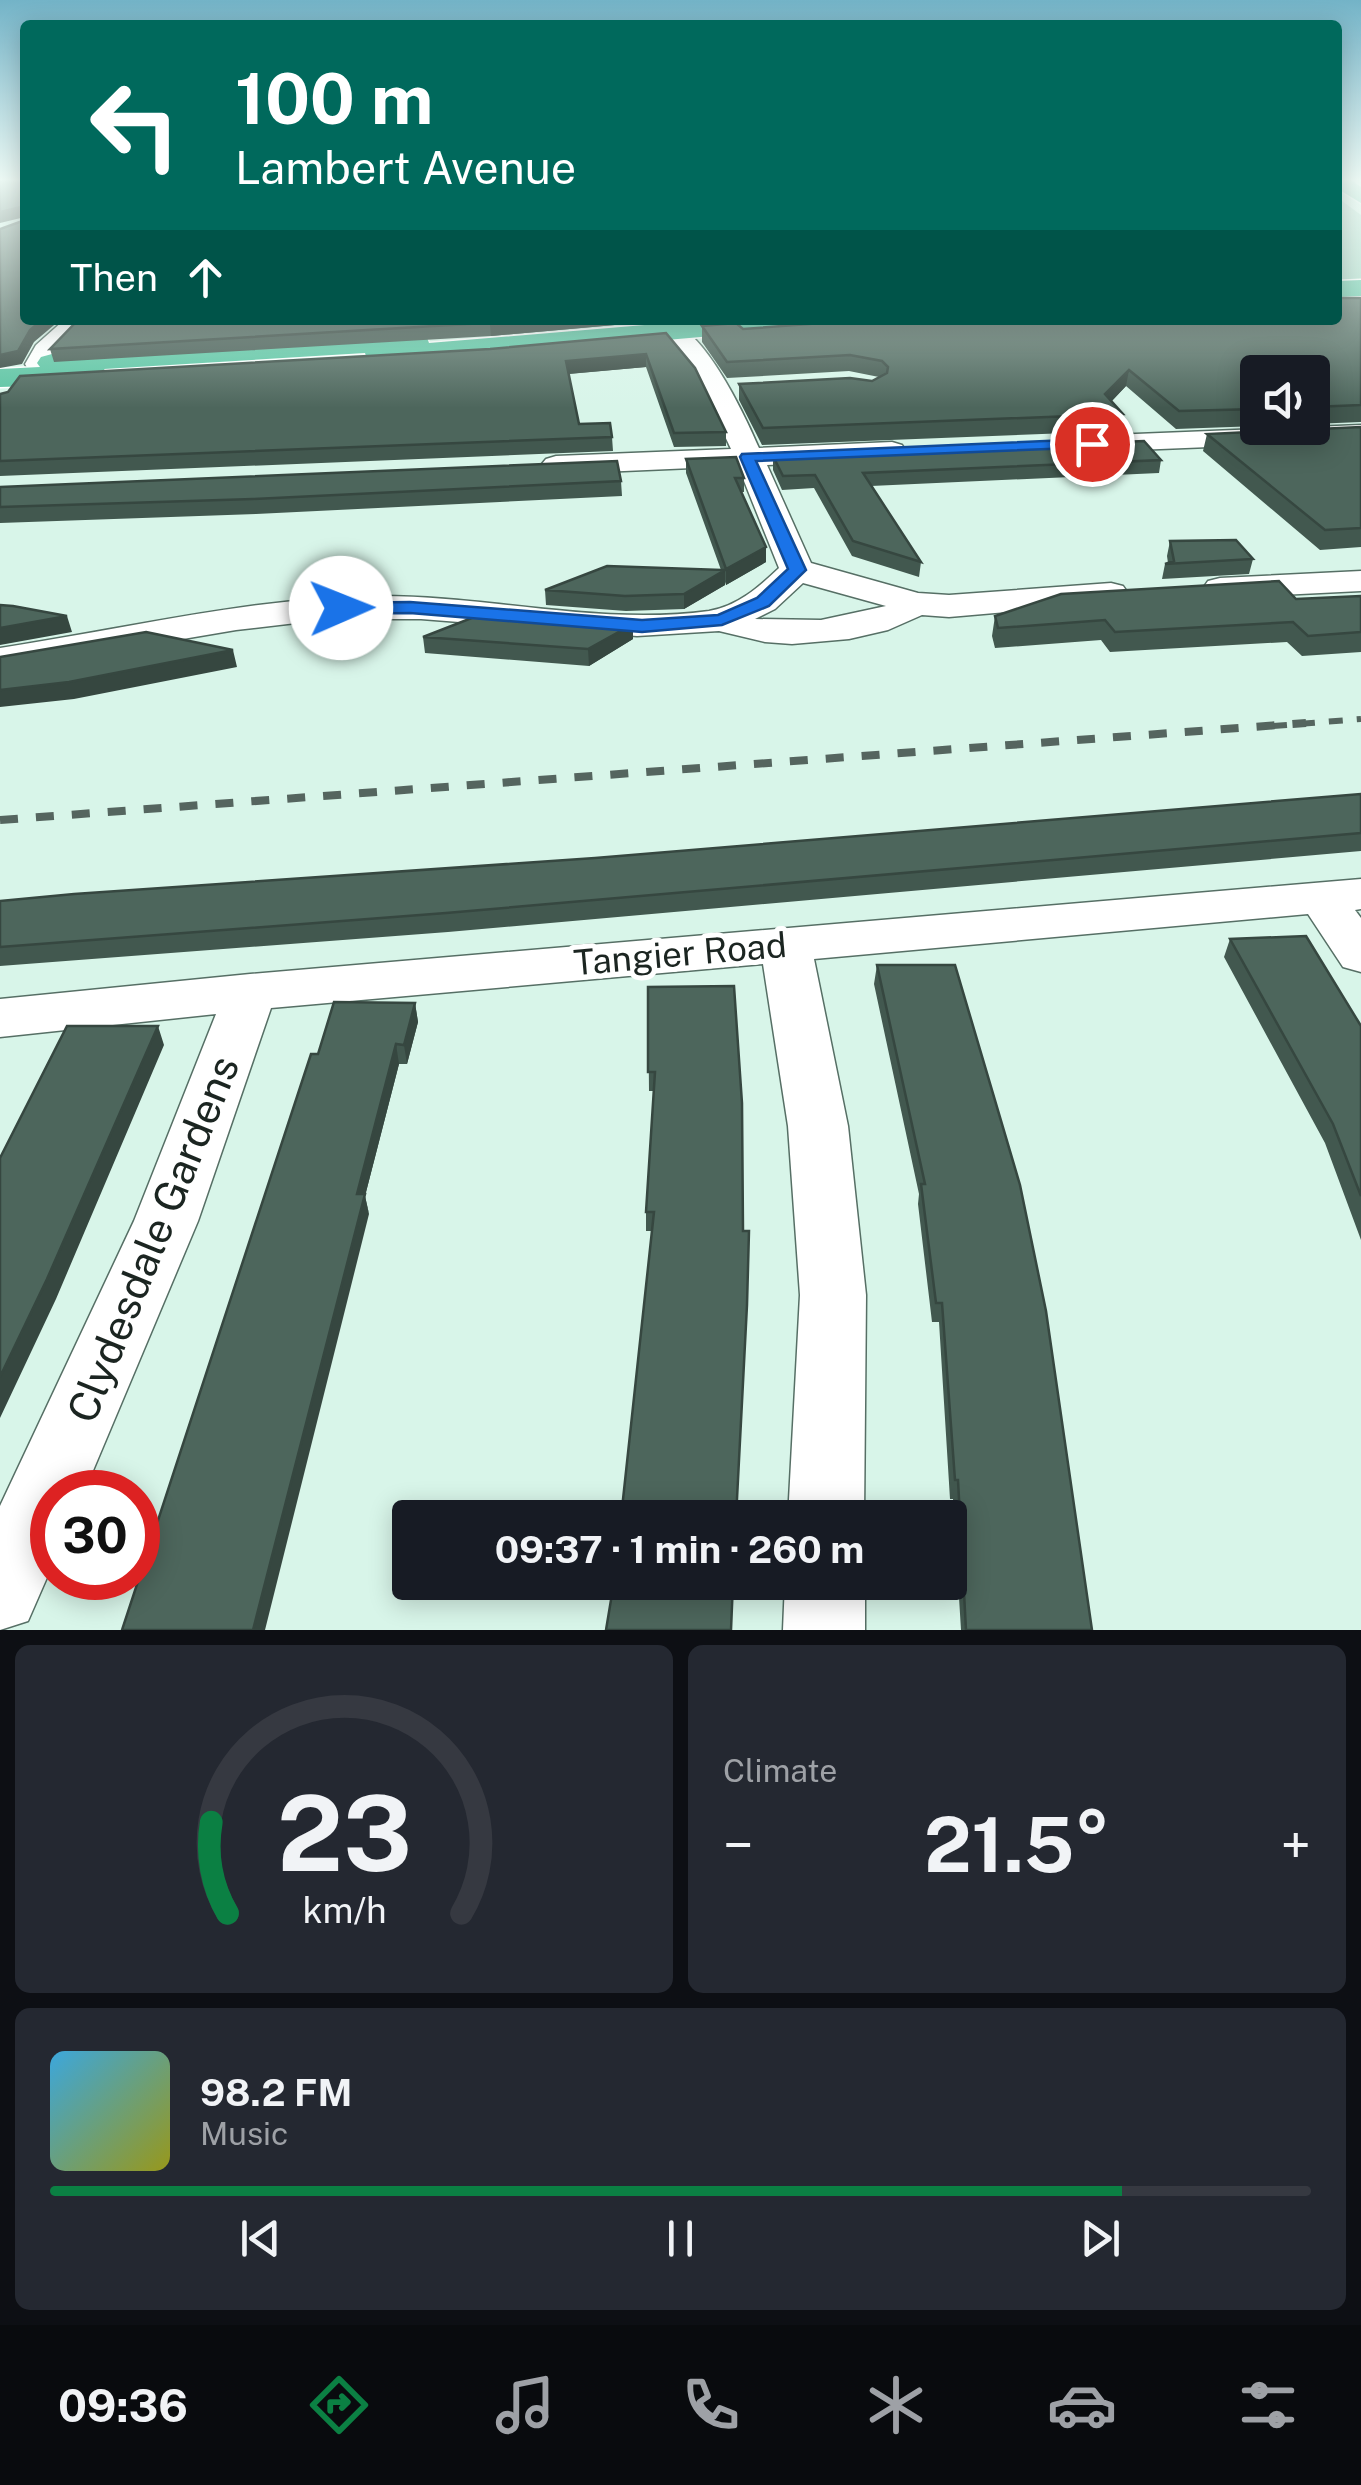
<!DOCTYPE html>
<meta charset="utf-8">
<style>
body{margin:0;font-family:"Public Sans",sans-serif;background:#242831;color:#f1f3f6;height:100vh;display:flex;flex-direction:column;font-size:38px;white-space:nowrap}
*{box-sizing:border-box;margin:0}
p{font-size:32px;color:#9ea1a6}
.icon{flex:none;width:55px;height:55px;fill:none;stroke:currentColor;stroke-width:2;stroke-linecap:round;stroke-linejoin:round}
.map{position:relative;height:1630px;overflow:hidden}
.sheet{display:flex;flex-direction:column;gap:15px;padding:15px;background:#0d0f14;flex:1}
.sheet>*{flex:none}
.banner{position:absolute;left:20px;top:20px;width:1322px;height:305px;border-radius:10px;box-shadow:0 5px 25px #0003;background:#00695c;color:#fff;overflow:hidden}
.controls{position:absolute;left:1240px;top:355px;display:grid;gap:20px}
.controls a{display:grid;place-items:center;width:90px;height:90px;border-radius:10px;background:#171b24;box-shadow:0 5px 25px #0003;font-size:50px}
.speed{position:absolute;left:30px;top:1470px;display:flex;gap:20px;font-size:50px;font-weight:700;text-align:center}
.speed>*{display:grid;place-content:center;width:130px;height:130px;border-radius:50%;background:#171b24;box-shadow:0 5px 25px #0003;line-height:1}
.speed .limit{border:15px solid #d22;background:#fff;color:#111}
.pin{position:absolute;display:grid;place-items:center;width:85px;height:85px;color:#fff;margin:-42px;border:5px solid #fff;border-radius:50%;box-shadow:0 2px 10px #0007}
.me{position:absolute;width:110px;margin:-55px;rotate:89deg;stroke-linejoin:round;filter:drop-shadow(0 0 8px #0008)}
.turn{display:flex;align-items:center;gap:35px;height:210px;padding:0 50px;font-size:45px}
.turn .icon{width:130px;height:130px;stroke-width:2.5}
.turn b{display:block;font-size:70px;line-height:85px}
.then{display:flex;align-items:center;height:95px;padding:0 50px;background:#0003;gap:20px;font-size:38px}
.big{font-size:75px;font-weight:700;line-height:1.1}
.sheet .card{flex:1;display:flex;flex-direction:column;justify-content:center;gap:15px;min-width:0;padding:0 35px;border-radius:15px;background:#242831}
.sheet .dial{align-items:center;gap:0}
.dial svg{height:260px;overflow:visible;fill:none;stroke:#363941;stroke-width:7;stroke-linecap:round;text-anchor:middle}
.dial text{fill:#f1f3f6;stroke:none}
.song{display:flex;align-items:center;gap:30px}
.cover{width:120px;height:120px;border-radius:15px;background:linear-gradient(135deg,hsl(200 70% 55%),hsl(60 70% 35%))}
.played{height:10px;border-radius:5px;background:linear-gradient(90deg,#0b8043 85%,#363941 85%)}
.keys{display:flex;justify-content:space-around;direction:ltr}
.heat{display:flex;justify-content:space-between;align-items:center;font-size:55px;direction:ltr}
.sheet .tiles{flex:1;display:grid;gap:15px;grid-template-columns:1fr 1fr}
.card:last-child{grid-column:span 2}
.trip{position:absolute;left:392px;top:1500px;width:575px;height:100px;border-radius:10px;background:#171b24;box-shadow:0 5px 25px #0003;font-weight:700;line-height:100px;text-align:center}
.menu{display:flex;height:160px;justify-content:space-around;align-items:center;background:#090b0e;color:#9ea1a6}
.menu .icon{width:70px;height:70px}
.menu .current{color:#0b8043}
.menu b{font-size:45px;color:#f1f3f6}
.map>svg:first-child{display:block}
</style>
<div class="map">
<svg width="1361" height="1630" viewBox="0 0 1361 1630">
<rect width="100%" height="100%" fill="#d8f5e9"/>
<path fill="#a2d4c1" d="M1338,198l23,17v68h-23z"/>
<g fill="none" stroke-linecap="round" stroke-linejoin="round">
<g stroke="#566f65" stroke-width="3">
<path id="street" d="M64,320h25l-35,33 -8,16h-18l-3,-5 11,-19z
M671,323c35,9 74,93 88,125l133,-6 10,3 4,6 -4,6 -10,3 -125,5 44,98 107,30 31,2 162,-12 12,3 5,7 -5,7 -12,3 -162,14 -27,-2 -34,15 -39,9 -57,5 -27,-2 -46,-11 -82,5 -216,-17h-91l-94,11 -236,40v-22c125,-19 249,-50 376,-52 111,-1 222,30 333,15 29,-5 50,-24 70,-43l-41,-102 -182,8 -10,-3 -5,-6 5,-6 10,-3 175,-7 -33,-70 -39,-49zM803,583l83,23 -65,14 -66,-1 20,-10z
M1361,425v16l-275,11 -10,-2 -4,-6 4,-6 10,-2z
M1361,571v20l-141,7 -12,-3 -5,-7 5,-7 12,-3z
M1361,879v30l-6,1 6,8v54l-18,-5 -35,-53 -494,45 34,167 18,169 -2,223h-76l12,-223 -12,-169 -25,-162 -492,44 -73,213 -114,271h-32v74l-24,55 -28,9v-124l134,-285 82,-207 -216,23v-38l250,-25z
M785,1582h80v48h-82z"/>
</g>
<g stroke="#fff" stroke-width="3">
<path id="highway" d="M1338,179h12l11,8v16l-23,-14z
M1361,280v16l-23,1v-16z
M704,320h114l-14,8 -426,37 -10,-3 -3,-9 -261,16 4,6 -4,6 -11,3 -93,3v-18l40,-2 -3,-4 4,-6 11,-3 364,-22 10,3 3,8z"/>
</g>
<use href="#street" fill="#fff" fill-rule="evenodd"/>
<use href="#highway" fill="#5ac3a1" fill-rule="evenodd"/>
<path stroke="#55655f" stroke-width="6" stroke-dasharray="14 14" stroke-linecap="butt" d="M1273,726l88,-7"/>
<path stroke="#55655f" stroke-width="8" stroke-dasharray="18 18" stroke-linecap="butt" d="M0,820l1306,-97"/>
</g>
<path fill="#42584f" d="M1361,298v124l-49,2v-52h-54v54l-82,3 -50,-43 -14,15 11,13 -3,17 -358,14 -23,-45v-16l133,-3 7,-4 -30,-6 -122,7 -25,-36v-16l41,3z
M78,320h593l-180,16 -437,26 -4,-13z
M666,333l60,99v14l-52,1 -28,-80 -77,7 10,50 33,13 1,14 -613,25v-82z
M1361,427v120l-41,3 -117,-99 4,-17z
M773,456l388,4 -2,13 -288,13 50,76 -2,15 -67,-21 -38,-68 -32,2 -9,-20z
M686,459l58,19v14h-3l25,55v15l-40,23 -1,-3v3l-41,24 -58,2 -80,-6 -1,-15 176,-20 -35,-97z
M621,481l1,15 -366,18 -256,9v-36z
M1170,541l83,18 -4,15 -87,5 3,-15 3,-1 -1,-7z
M1361,596v56l-59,4 -15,-14 -177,10 -9,-12 -106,8 -3,-12 3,-20z
M423,637l210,2 -44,27 -164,-13z
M1361,794v57l-913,81 -448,34v-65l595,-43z
M1230,939l131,87v214l-36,-97 -101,-186z
M877,965l215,665h-131l-8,-131h-3l-11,-177h-7l-14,-118 1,-10 -45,-210z
M734,986l-82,245h-6v-19l8,-121h-5l-1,-104z
M415,1003l3,19 -11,42h-8l-34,132 4,18 -51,-160z"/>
<path fill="#364740" d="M25,206v11l-25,6v-11z
M42,320h18l-26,22 -12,22 -22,4v-13z
M536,320h135l-180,16 -1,-12z
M646,354v13l-79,7 -1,-13z
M1129,370l-3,16 -24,25 3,-17z
M766,547v15l-40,23v-16z
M725,570v15l-41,24v-15z
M67,616l5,16 -72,13v-17z
M633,624v15l-44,27 -1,-17z
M233,650l4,17 -163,32 -74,8v-17z
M415,1003l3,19 -11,42 -3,-19z
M158,1026l6,19 -108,254 -56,119v-41z
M396,1044l3,20 -34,132 4,18 -104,416h-12l104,-436z"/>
<path fill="#4d665c" stroke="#364740" stroke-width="2.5" d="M0,179h25v30v-3l-25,6z
M25,220v100h17l-12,10 -12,21 -18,4v-126z
M1338,298h23v107l-49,2v-35h-54v37l-79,2 -50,-41 -24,24 18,20 -360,14 -24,-44 111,-6 22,3 15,-8 1,-6 -6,-6 -32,-6 -123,7 -25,-36 34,-3 7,6 119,-9h476z
M78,320h458l-486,29z
M666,333l29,35 31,64 -52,1 -28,-79 -80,7 13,63 31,-1 2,14 -612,24v-67l8,-2 12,-16 470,-27z
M1361,427v101l-36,2 -118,-96z
M1144,441l17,19 -298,13 58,89 -68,-21 -38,-66 -32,1 -10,-20z
M736,457l8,21h-9l31,69 -40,22 -40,-110z
M617,461l4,20 -368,18 -253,8v-20z
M1236,540l17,19 -88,5 9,-3 -4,-20z
M607,566l118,4 -41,24 -59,2 -80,-6z
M1279,581l17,18 65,-3v36l-53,4 -15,-14 -178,10 -10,-12 -107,8 -3,-12 66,-22z
M0,605l13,1 54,10 -67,12z
M487,612l146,12 -45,25 -165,-12z
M146,632l87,18 -164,32 -69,8v-33z
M1361,794v39l-915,80 -446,34v-46l74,-7 521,-36z
M1306,936l55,90v170l-28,-72 -103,-185z
M877,965h78l65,220 26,126 46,319h-126l-8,-150h-3l-13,-177h-6l-15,-119h4z
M734,986l8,117 1,128h6l-2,74 -11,213h-115l33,-306h-8l9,-140h-7v-85z
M334,1002l81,1 -11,42 -8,-1 -39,150h8l-112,436h-131l189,-576h7z
M67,1026h91l-111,253 -47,98v-219z
M614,1582h119l-2,48h-125z"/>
<linearGradient id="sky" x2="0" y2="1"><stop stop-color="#73b3c7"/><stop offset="0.44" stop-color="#edfaf5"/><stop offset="1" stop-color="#edfaf5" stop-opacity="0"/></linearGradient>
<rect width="1361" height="408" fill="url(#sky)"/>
<path fill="#1a73e8" stroke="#114b97" stroke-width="2.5" d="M1092,439l8,5 -2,3 -342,14 50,109 -37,36 -47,19 -80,7 -232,-19 -69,1 -9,-6 9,-5 69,-1 232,18 76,-5 39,-17 31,-29 -48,-112 2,-3z"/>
<g text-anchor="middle" stroke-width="10" stroke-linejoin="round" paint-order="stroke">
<g font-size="35" fill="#1b2521" stroke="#fff">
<text transform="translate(680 954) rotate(-5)" y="12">Tangier Road</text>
</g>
<g font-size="42" fill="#1b2521" stroke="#fff">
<text transform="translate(153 1239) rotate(-68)" y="15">Clydesdale Gardens</text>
</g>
</g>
</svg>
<div class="controls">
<a><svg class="icon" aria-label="sound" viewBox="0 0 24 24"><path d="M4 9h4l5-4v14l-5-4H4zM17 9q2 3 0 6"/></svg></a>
</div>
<div class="speed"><div class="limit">30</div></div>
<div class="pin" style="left:1092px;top:444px;background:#d93025"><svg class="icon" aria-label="arrive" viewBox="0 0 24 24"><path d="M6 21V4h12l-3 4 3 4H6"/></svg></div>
<svg class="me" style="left:341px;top:608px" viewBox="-20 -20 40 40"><circle r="19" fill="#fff"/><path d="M0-13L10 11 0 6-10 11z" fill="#1a73e8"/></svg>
<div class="trip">09:37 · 1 min · 260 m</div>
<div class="banner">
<div class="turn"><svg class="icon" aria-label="left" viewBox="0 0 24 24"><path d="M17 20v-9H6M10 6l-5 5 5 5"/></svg><div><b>100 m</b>Lambert Avenue</div></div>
<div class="then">Then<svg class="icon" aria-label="ahead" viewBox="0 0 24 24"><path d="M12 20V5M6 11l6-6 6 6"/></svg></div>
</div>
</div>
<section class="sheet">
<div class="tiles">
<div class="card dial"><svg viewBox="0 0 100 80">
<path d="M14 69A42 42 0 1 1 86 69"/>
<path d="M14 69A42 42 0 0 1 9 41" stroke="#0b8043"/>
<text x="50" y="56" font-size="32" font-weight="700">23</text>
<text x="50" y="72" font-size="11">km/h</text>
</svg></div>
<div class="card"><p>Climate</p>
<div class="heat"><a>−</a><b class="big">21.5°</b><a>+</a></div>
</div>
<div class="card">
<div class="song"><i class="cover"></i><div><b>98.2 FM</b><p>Music</p></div></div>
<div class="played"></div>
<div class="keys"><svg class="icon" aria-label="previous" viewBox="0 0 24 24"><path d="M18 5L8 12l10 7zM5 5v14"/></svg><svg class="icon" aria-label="pause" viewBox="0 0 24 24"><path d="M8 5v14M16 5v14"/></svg><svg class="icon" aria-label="next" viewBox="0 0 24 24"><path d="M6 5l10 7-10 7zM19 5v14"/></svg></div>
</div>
</div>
</section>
<nav class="menu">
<b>09:36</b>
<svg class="icon current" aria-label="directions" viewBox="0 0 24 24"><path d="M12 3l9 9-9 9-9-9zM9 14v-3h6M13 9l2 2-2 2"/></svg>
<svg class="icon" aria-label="music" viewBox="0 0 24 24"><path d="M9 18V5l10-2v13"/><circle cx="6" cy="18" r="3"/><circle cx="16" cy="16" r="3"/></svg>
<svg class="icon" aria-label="phone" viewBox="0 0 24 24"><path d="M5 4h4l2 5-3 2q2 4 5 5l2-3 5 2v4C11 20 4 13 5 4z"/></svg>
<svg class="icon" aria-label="climate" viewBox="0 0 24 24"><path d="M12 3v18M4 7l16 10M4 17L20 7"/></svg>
<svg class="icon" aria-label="car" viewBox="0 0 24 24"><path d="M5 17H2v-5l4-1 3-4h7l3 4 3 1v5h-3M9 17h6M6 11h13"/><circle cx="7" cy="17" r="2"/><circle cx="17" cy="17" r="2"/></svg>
<svg class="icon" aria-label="filters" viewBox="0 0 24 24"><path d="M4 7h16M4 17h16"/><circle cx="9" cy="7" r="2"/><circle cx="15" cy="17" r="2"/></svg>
</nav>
